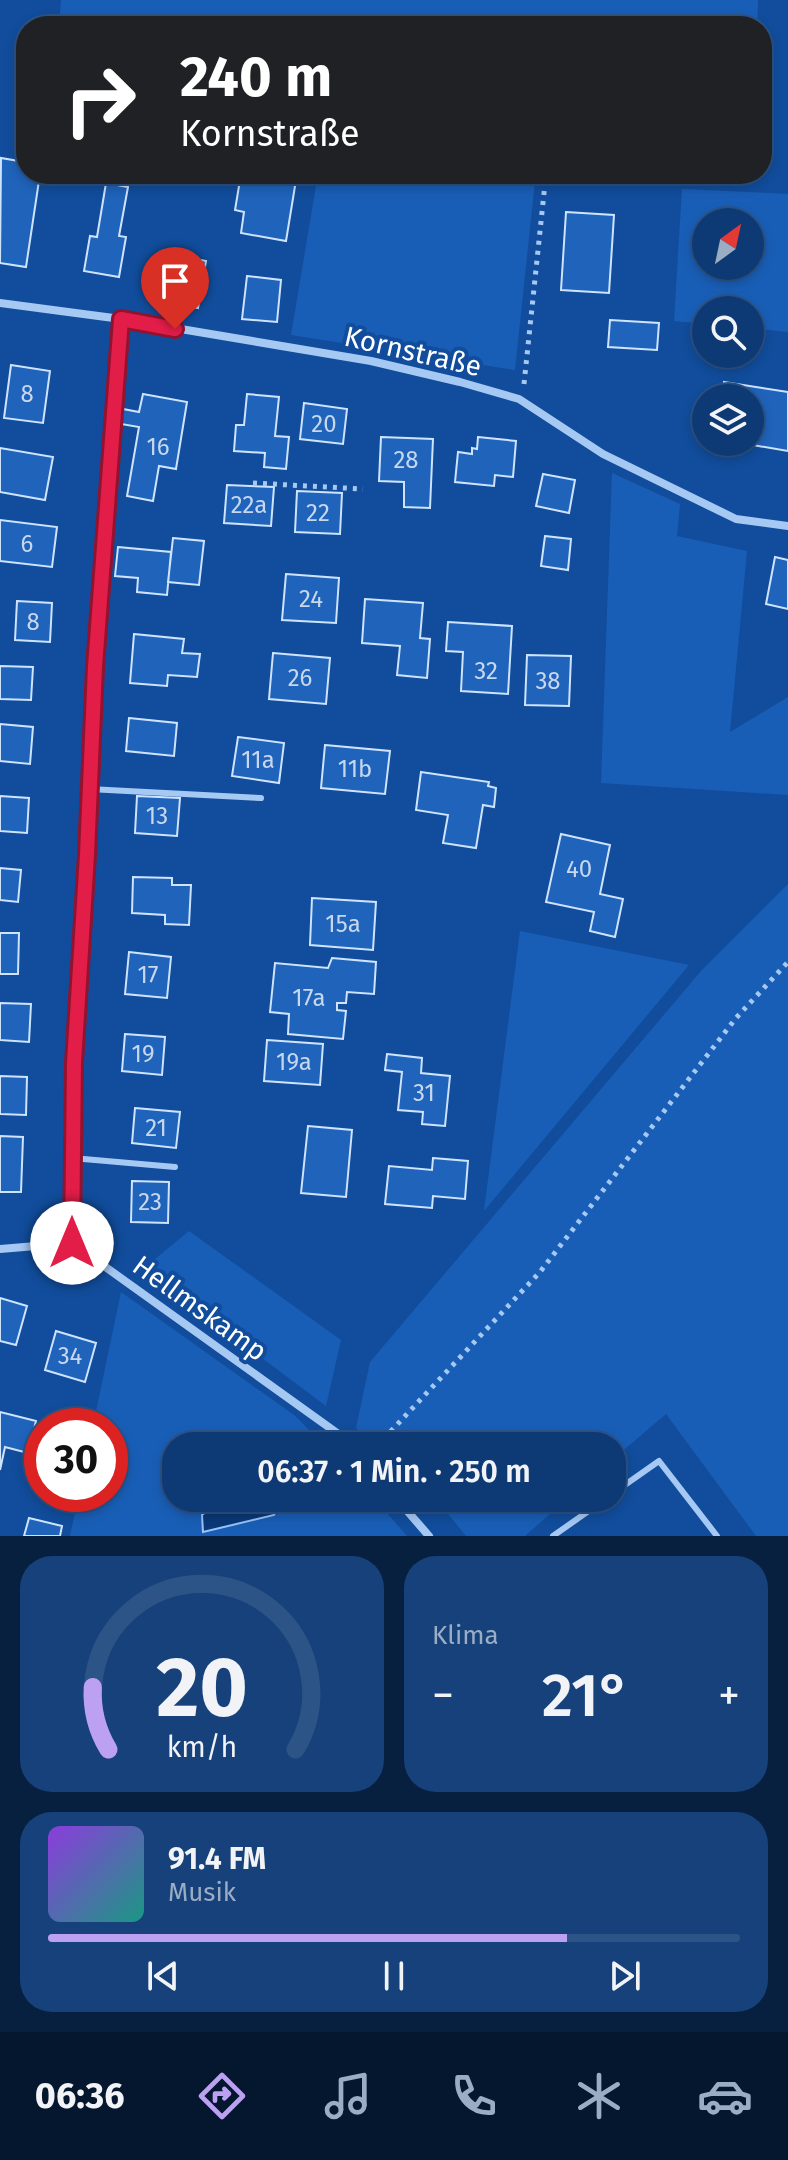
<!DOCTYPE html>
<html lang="de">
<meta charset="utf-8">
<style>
body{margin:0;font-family:"Fira Sans",sans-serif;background:#16417a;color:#f1f3f6;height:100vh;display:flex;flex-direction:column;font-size:30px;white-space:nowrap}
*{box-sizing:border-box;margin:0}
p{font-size:26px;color:#9aadc5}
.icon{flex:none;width:44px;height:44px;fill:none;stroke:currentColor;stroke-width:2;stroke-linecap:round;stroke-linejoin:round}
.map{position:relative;height:1536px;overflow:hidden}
.sheet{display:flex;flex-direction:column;gap:20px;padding:20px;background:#072040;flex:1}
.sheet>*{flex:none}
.hud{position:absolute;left:16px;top:16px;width:756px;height:168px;border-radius:32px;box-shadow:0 4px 12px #0003,0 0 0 2px #2d5487;background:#202124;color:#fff;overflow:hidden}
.needle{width:52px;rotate:33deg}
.controls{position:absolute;left:692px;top:208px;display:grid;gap:16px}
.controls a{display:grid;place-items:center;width:72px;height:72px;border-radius:50%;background:#0d3a75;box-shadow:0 4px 12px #0003,0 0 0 2px #2d5487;font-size:40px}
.speed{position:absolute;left:24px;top:1408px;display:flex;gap:16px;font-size:40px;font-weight:700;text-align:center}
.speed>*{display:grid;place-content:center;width:104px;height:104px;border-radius:50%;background:#0d3a75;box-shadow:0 4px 12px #0003,0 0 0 2px #2d5487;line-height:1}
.speed .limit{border:12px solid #d22;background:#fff;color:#111}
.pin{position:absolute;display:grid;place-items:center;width:68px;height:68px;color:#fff;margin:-82px -34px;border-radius:50% 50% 50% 0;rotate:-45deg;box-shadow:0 0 8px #0007}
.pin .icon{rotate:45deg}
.me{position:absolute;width:88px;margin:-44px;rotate:0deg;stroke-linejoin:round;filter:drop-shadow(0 0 6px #0008)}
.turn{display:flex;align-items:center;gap:28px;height:168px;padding:0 32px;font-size:36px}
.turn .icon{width:104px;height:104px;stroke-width:2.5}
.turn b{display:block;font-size:56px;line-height:68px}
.big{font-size:60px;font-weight:600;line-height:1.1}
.sheet .tile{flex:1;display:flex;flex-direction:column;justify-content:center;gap:12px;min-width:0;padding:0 28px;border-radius:32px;background:#16417a}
.sheet .dial{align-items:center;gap:0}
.dial svg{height:208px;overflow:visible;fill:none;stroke:#2d5487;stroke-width:7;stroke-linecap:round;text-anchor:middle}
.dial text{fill:#f1f3f6;stroke:none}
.song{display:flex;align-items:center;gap:24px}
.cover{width:96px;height:96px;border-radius:12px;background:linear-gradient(135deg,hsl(270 70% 55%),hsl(170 70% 35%))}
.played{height:8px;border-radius:4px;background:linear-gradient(90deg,#bca0f2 75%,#2d5487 75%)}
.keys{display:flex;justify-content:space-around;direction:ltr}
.heat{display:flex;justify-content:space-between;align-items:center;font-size:44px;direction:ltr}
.sheet .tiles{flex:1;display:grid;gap:20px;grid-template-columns:1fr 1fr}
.tile:last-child{grid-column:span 2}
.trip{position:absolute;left:162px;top:1432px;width:464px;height:80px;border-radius:32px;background:#0d3a75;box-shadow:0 4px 12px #0003,0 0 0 2px #2d5487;font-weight:600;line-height:80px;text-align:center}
.menu{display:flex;height:128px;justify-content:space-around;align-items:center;background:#05172f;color:#9aadc5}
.menu .icon{width:56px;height:56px}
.menu .active{color:#bca0f2}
.menu b{font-size:36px;color:#f1f3f6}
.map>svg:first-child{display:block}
</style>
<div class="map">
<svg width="788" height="1536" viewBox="0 0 788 1536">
<rect width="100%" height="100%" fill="#114d9c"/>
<path fill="#195eb6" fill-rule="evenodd" d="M61,0h697l-1,26h-698z
M318,174h106l111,7 -20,189 -224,-35z
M682,189l106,5v138l-38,-4v-18h-44v14l-32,-3zM706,222h44v44h-44z
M612,473l68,31 -3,32 70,15 -17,181 58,-35v98l-187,-12z
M788,884v652h-32l-90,-122 -54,46v-14h-236l-20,-18 14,-66 331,-391z
M520,931l169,34 -205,246z
M189,1231l152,109 -15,66 -183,-137z
M121,1292l173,123 31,31h-33l-7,-11 -16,10 -93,1v52h48l-21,17h70l7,-17h94l33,38h-337l9,-42h31v-68h-17z
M435,1498h133l-43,38h-59z"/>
<path fill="#0a3878" stroke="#97c3f8" stroke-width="2" d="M224,1498h56l-6,17 -71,17 -1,-17z"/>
<path fill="#1f63bb" stroke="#cee3fe" stroke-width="2" d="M22,143h4v31h14l-14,93 -26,-4 1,-105 18,3z
M241,174h17l38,6 -10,61 -45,-8 3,-21 -9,-2z
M106,183l22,4 -9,49 7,1 -7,40 -35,-6 6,-35 7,1z
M566,212l48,3 -5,78 -48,-3z
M160,252l46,9 -8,47 -47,-9z
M247,276l34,4 -4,42 -35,-3z
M610,320l49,3 -2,27 -49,-3z
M11,365l39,6 -7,52 -39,-5z
M724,382l64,10v59l-53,-9h15v-44h-28z
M143,394l44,8 -11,67 -17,-3 -6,35 -26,-5 12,-69 -18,-3 2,-15 16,3z
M247,394l32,3 -4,39 14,1 -3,32 -22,-2 1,-14 -31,-2 2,-26h8z
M304,403l43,6 -4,35 -43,-5z
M381,437l52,2 -3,69 -26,-1v-25l-25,-1z
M478,437l38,4 -3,36 -18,-2 -1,11 -39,-4 3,-30 14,2v-6l5,1z
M0,448l53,9 -8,43 -45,-8z
M543,474l32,6 -6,33 -33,-7z
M227,485l47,2 -3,39 -47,-3z
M297,491l45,2 -2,41 -45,-2z
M0,520l57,7 -5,40 -52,-6z
M545,536l26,3 -3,31 -27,-4z
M173,538l31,3 -5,44 -31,-3z
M118,547l53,5 -4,43 -30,-3 1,-14 -23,-2z
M775,557l13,3v49l-22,-5z
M286,574l53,4 -3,45 -54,-3z
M365,599l58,4 -3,35 10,1 -3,39 -30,-3 3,-29 -38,-3z
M17,601l35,2 -2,39 -35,-2z
M448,622l64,4 -4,68 -47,-3 2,-39 -17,-1z
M134,634l50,5 -2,14 18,1 -3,23 -29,-2 -1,11 -37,-3z
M273,653l57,5 -4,46 -57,-5z
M527,655l44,1 -2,50 -44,-1z
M0,666l33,1 -2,33 -31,-1z
M129,718l48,5 -3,33 -48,-5z
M0,724l33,3 -3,37 -30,-3z
M238,737l46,6 -5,40 -47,-7z
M325,745l65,6 -5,43 -64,-6z
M421,772l68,10 -1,4 8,2 -2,19 -11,-2 -7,43 -33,-5 5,-28 -32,-5z
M0,796l29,2 -2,35 -27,-2z
M137,796l43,2 -3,38 -42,-3z
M561,834l49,11 -10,49 23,5 -8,38 -25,-6 4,-19 -48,-10z
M0,868l21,2 -3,32 -18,-2z
M133,877l39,1v7h19l-2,40 -24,-1v-9l-33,-2z
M312,898l64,4 -3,48 -63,-5z
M0,933h19l-1,41h-18z
M129,952l42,5 -4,41 -42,-4z
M332,958l44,4 -2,32 -27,-2 -1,11h-9v7l9,1 -3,28 -55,-5 1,-20 -19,-2 5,-49 53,5z
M0,1003l31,1 -2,38 -29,-2z
M125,1034l40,3 -3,38 -40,-4z
M267,1040l56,4 -3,41 -56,-4z
M387,1054l35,4 -1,15 29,3 -5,50 -23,-2 1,-12 -25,-2 4,-38 -17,-2z
M0,1076l27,1 -1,38 -26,-1z
M135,1108l45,4 -4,36 -44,-5z
M308,1126l44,4 -6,67 -45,-4z
M0,1136l23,1 -2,55h-21z
M433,1158l35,3 -3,38 -32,-3 -1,12 -47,-4 4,-38 43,4z
M132,1181l37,1 -1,41 -37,-1z
M0,1298l27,8 -11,39 -16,-4z
M56,1331l40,12 -11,39 -40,-12z
M0,1412l36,9 -8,32 -23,-6 -5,23z
M29,1518l33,8 -2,10h-36z"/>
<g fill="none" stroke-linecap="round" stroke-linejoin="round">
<path stroke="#a6c9f4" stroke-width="5" stroke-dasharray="4 6" stroke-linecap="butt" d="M524,384l22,-210
M253,483l110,6
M377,1446l163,-174 196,-254 52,-56"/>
<path stroke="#a6c9f4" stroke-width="6" d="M89,789l172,9
M72,1158l103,9
M612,1494l47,-33 58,75
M553,1536l54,-38"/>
<path stroke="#a6c9f4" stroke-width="8" d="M0,303l121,16 250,42 89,21 59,17 84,55 133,65 52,7
M72,1243l2,-180 13,-208 8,-188 26,-348
M72,1243l265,190 12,13
M0,1249l72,-6
M396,1498l33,38"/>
</g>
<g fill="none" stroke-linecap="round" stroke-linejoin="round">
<g stroke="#92132f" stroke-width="20">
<path id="route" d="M72,1243l2,-180 13,-208 8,-188 26,-348 54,10"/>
</g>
<use href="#route" stroke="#e11d48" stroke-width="14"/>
</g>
<g text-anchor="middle" stroke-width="8" stroke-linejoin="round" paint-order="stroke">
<g font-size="24" fill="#c7d8ee">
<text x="27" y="402">8</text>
<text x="324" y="432">20</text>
<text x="158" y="455">16</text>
<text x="406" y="468">28</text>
<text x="249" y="513">22a</text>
<text x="318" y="521">22</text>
<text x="27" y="552">6</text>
<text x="311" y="607">24</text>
<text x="33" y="630">8</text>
<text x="486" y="679">32</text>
<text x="300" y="686">26</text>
<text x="548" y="689">38</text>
<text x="258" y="768">11a</text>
<text x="355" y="777">11b</text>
<text x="157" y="824">13</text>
<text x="579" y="877">40</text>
<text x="343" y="932">15a</text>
<text x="148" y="983">17</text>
<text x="309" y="1006">17a</text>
<text x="143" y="1062">19</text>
<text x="294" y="1070">19a</text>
<text x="424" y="1101">31</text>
<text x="156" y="1136">21</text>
<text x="150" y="1210">23</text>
<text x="70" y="1364">34</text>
</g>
<g font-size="28" fill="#fff" stroke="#114d9c">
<text transform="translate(413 351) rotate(13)" y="10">Kornstraße</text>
<text transform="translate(200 1308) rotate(36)" y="10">Hellmskamp</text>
</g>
</g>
</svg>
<div class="controls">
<a><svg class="needle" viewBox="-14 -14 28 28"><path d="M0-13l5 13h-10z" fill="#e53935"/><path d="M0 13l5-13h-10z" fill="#9aadc5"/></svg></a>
<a><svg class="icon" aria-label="search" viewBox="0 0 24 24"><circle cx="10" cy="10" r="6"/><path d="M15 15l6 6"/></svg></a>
<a><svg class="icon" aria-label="layers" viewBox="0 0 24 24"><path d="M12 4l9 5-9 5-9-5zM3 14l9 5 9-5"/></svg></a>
</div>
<div class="speed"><div class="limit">30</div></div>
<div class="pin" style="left:175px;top:329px;background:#d93025"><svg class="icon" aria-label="arrive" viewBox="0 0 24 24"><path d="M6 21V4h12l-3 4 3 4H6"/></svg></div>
<svg class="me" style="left:72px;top:1243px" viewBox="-20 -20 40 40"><circle r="19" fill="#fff"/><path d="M0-13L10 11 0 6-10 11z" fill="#e11d48"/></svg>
<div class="trip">06:37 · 1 Min. · 250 m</div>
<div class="hud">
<div class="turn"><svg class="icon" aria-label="right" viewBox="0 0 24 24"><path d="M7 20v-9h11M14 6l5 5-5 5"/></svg><div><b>240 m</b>Kornstraße</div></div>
</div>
</div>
<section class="sheet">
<div class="tiles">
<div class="tile dial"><svg viewBox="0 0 100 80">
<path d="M14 69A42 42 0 1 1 86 69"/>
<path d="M14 69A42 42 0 0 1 8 45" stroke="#bca0f2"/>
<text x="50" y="56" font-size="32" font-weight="700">20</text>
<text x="50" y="72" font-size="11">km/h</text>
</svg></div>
<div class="tile"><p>Klima</p>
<div class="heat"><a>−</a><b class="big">21°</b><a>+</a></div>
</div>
<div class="tile">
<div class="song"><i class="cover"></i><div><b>91.4 FM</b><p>Musik</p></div></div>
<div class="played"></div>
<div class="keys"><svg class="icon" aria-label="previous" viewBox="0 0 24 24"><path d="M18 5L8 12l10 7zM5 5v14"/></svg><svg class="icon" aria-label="pause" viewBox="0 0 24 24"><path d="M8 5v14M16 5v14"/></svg><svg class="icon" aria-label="next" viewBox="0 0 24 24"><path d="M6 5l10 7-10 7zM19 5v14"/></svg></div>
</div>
</div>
</section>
<nav class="menu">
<b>06:36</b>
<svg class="icon active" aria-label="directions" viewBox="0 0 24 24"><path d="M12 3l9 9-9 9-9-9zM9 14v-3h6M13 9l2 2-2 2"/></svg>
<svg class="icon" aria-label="music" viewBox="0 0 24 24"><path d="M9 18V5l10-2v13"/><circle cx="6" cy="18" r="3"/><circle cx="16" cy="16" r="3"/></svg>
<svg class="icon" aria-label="phone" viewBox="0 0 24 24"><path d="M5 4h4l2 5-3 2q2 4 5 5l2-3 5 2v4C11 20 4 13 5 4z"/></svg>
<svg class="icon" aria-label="climate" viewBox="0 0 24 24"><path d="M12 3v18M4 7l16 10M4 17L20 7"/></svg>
<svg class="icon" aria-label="car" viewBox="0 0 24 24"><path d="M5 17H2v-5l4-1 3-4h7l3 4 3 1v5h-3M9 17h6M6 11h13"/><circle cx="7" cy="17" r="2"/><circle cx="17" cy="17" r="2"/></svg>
</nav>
